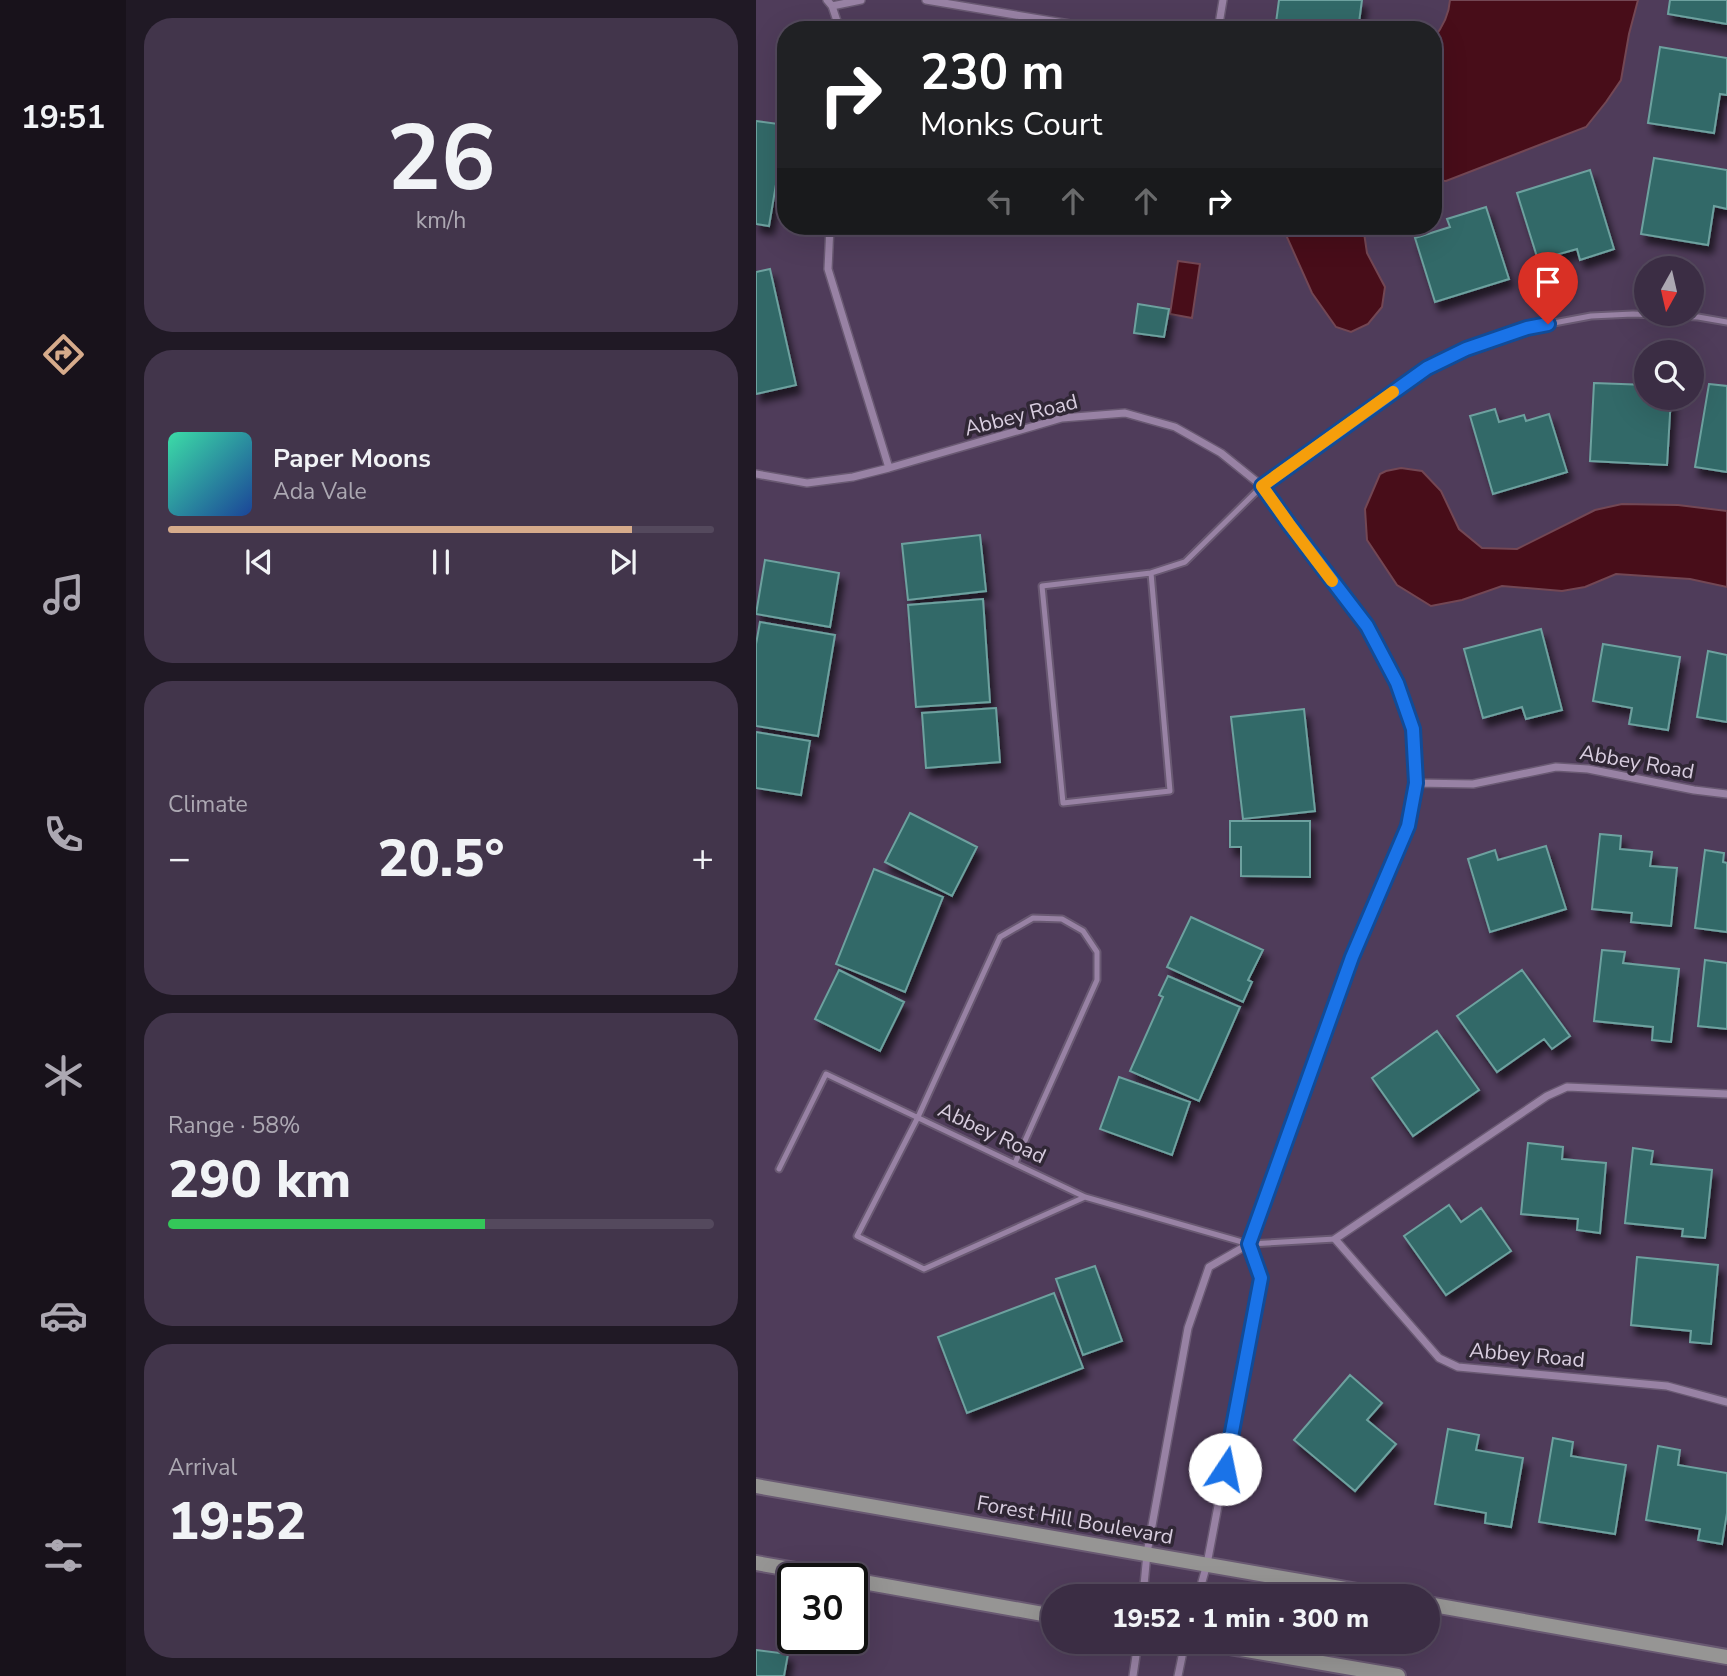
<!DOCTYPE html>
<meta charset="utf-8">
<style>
body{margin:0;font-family:"Nunito Sans",sans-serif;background:#42354b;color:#f1f3f6;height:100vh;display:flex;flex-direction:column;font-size:26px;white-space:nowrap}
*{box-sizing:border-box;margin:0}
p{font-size:23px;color:#aca8b2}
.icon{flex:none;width:38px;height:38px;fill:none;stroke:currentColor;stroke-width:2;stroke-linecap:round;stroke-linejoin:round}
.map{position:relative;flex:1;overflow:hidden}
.side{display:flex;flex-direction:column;gap:18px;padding:18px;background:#201925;width:630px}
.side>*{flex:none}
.top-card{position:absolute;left:21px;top:21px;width:665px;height:214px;border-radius:28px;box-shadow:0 7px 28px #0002,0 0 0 2px #54495d;background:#202124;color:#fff;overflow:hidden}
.needle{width:46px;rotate:188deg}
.fabs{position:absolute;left:878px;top:256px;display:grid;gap:14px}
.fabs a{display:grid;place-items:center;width:70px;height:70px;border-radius:50%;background:#3b2d44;box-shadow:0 7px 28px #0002,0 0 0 2px #54495d;font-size:35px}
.speed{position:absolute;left:21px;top:1563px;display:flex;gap:14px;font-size:35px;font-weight:700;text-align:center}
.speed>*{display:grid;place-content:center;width:91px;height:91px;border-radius:50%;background:#3b2d44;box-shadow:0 7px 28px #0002,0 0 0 2px #54495d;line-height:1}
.speed .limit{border:4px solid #111;border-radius:10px;background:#fff;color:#111}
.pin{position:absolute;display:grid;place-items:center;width:60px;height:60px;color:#fff;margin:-72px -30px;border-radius:50% 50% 50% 0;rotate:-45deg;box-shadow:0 0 7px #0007}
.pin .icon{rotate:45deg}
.me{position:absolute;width:77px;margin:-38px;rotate:11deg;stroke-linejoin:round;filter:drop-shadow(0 0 5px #0008)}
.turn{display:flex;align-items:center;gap:24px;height:147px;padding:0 28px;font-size:32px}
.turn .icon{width:91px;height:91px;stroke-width:2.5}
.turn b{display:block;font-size:49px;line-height:60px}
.lanes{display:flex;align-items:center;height:66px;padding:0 28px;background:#0003;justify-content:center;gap:35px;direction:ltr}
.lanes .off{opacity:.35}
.big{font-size:52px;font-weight:800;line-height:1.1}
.side .card{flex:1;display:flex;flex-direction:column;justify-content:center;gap:10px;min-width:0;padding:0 24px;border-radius:28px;background:#42354b}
.side .dial{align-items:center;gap:0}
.dial b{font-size:91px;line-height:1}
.song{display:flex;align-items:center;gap:21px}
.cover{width:84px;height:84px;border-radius:10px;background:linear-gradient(135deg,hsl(160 70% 55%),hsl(220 70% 35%))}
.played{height:7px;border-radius:4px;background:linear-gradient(90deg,#d6ab8b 85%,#54495d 85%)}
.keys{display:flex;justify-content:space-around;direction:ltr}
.heat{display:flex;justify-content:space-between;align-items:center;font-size:38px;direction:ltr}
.charge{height:10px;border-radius:5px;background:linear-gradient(90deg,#34c759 58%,#54495d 0)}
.trip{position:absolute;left:285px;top:1584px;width:399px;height:70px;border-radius:35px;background:#3b2d44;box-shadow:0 7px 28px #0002,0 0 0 2px #54495d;font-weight:800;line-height:70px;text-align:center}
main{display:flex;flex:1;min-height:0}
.dock{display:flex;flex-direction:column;width:126px;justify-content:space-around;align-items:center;background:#18121b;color:#aca8b2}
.dock .icon{width:49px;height:49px}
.dock .on{color:#d6ab8b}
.dock b{font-size:32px;color:#f1f3f6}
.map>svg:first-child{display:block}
</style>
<main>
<nav class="dock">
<b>19:51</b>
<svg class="icon on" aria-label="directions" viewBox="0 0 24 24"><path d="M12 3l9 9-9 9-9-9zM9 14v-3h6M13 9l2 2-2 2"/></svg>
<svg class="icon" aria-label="music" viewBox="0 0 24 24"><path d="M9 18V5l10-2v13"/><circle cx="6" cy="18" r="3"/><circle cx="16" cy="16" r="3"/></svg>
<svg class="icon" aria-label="phone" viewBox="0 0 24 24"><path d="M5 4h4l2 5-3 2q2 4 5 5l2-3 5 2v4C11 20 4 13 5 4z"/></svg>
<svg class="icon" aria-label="climate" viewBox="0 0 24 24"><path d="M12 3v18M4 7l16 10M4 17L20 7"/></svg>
<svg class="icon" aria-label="car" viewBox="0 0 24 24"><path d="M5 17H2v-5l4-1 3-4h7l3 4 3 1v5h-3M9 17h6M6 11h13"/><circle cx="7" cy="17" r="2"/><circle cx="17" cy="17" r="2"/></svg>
<svg class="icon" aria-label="filters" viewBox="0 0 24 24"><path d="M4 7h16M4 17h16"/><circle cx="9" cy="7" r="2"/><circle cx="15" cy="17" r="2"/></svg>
</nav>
<section class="side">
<div class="card dial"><b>26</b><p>km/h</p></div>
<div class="card">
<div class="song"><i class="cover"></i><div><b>Paper Moons</b><p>Ada Vale</p></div></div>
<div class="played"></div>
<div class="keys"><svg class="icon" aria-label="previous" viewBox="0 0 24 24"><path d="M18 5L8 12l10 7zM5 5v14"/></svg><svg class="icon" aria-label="pause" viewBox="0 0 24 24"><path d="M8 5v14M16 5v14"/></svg><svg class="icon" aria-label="next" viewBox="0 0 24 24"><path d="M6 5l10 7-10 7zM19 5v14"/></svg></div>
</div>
<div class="card"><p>Climate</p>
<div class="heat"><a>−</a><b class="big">20.5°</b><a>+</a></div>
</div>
<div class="card"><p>Range · 58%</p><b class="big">290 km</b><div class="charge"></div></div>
<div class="card"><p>Arrival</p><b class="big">19:52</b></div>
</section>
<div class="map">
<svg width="971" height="1676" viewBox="0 0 971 1676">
<defs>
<filter id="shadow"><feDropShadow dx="4.5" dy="8" stdDeviation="3.5" flood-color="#0009"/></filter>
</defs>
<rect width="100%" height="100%" fill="#4f3c5a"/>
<path fill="#480d19" stroke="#734754" stroke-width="2" d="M694,0h188l-9,34 -8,46 -15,22 -20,25 -140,54 -13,-1v-141c10,-12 16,-24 17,-39z
M526,226h81l4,27 18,34 -3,20 -14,17 -17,8 -15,-5 -24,-34z
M422,261l22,3 -8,54 -22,-4z
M645,468l21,3 19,20 18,38 23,19 35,1 78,-39 27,-6 56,1 49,6v76l-37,-8 -74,-5 -31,13 -23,4 -60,-5 -40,14 -31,6 -34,-21 -30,-45 -2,-31 15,-35 6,-3z"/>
<path fill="#316967" stroke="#6da19f" stroke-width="2" filter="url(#shadow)" d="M523,0h83l-4,30h-83z
M914,0h57v24l-59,-10z
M904,47l67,11v37l-7,-1 -6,39 -66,-10z
M0,121l30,4 -17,101 -13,-2z
M898,158l73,12v39l-13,-3 -6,39 -67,-11z
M834,170l24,79 -34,11 -3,-11 -39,11 -21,-67z
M730,207l23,72 -74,23 -20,-64 35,-11 -3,-8z
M14,269l26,116 -40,9v-122z
M382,304l31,5 -5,28 -30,-4z
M838,383l53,2v12h24l-4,68 -77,-4z
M953,384l18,2v86l-32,-5z
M739,409l4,13 25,-7 2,6 23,-7 18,58 -74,22 -23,-78z
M224,535l6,56 -78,9 -6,-56z
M9,560l74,13 -9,54 -74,-13z
M227,599l7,103 -74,5 -8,-102z
M4,622l75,13 -17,101 -62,-10v-82z
M785,629l21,81 -36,9 -4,-12 -39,11 -19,-69z
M847,644l77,13 -12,73 -39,-6 3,-16 -39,-7z
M952,651l19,4v67l-30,-5z
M240,708l4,54 -74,6 -4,-55z
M548,709l11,102 -72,8 -12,-102z
M0,732l54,9 -9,54 -45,-7z
M154,813l67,34 -25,49 -67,-34z
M474,821h80v56l-69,-1v-29h-11z
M844,834l21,2 -1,13 32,3 -2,14 27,2 -6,58 -40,-4 1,-9 -40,-4z
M790,846l20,63 -76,23 -22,-73 27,-9 3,10z
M949,850l19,3 -1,9 4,1v69l-32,-4z
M118,869l69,28 -38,95 -69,-28z
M435,917l72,33 -15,30 4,2 -9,20 -76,-35z
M846,950l23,2 -2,11 56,6 -8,73 -19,-2 1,-13 -59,-6z
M949,960l22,3v66l-29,-3z
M83,970l65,32 -24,49 -65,-32z
M766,970l48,66 -18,13 -8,-10 -47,33 -40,-56z
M412,976l72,31 -41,94 -69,-30 33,-74 -4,-2z
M681,1031l42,59 -66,46 -41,-58z
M363,1077l71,25 -18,53 -72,-26z
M772,1143l35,4 -1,12 44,4 -6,70 -23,-3 1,-11 -57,-5z
M877,1148l20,3 -2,13 61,6 -7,68 -23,-2 1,-7 -58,-6z
M693,1205l12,17 20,-14 30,43 -65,44 -42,-59z
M881,1257l81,8 -7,79 -21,-2 1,-11 -60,-6z
M339,1266l27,75 -39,14 -27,-76z
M298,1293l29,75 -116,45 -29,-76z
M594,1375l32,28 -15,17 29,24 -41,47 -61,-51z
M692,1429l31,6 -3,15 47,8 -12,69 -26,-4 1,-10 -51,-9z
M797,1438l20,4 -2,14 55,9 -11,69 -76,-12z
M902,1446l22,4 -2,15 49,8v40l-5,31 -24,-4 2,-11 -54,-9z
M0,1650l32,4 -4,22h-28z"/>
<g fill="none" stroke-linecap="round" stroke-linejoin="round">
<g stroke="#695972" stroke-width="9">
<path id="service" d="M395,573l34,-11 77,-76 165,-119 39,-18 61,-21 64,-12 42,-2 65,3 29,5
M395,573l19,218 -107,12 -21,-217z
M259,1163l82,-183v-28l-14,-21 -21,-12 -29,-1 -33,19 -82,180 -61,119 67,33 161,-72
M23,1169l47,-95 259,123 164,47 86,-5"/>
</g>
<g stroke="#695972" stroke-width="10">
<path id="minor" d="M71,0l5,6 8,24
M170,0l180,30
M76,6l29,-6
M462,30l5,-30
M74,226l-2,43 61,199
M0,474l51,9 46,-6 36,-9 173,-50 63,-5 50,14 46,26 41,33 27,38 78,102 30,57 16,46 3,54 -8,43 -56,131 -103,287 12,34 -54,286 -9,32
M660,783l57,1 83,-17 32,2 106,21 33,4
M971,1094l-160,-7 -20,9 -212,143 104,119 19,9 209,19 60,16
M387,1596l4,-43 41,-225 21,-61 40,-23
M377,1676l5,-34
M422,1676l7,-34"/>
</g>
<g stroke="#695972" stroke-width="18">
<path id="secondary" d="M0,1486l630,110
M0,1563l86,15
M96,1580l202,36
M672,1604l299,53
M444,1642l198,34"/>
</g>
<use href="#service" stroke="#9882a4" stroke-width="5"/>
<use href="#minor" stroke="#9882a4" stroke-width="7"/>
<use href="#secondary" stroke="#969594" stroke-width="14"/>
</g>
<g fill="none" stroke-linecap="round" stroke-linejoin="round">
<g stroke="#114b97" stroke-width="18">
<path id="route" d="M469,1469l36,-191 -12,-34 103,-287 56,-131 8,-43 -3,-54 -16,-46 -30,-57 -78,-102 -27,-38 165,-118 39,-19 61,-21 21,-4"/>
</g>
<use href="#route" stroke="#1a73e8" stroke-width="12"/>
<path stroke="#f59e0b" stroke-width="12" d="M576,581l-43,-57 -27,-38 131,-94"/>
</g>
<g text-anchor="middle" stroke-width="7" stroke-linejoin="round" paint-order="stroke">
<g font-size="21" fill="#d8cddf" stroke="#302735">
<text transform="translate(265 415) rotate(-14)" y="7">Abbey Road</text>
<text transform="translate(881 762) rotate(10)" y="7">Abbey Road</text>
<text transform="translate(236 1133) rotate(25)" y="7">Abbey Road</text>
<text transform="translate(771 1355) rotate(5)" y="7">Abbey Road</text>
<text transform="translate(319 1520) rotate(10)" y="7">Forest Hill Boulevard</text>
</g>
</g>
</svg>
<div class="fabs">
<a><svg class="needle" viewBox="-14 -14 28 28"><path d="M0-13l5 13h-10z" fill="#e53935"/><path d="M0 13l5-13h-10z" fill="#aca8b2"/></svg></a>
<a><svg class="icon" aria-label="search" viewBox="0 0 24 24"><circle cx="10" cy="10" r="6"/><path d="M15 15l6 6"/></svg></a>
</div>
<div class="speed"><div class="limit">30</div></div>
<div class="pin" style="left:792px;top:324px;background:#d93025"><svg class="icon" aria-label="arrive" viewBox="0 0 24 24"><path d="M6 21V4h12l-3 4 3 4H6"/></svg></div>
<svg class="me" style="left:469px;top:1469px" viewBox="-20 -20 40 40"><circle r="19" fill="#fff"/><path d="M0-13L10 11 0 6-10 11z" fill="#1a73e8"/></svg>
<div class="trip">19:52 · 1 min · 300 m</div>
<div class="top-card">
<div class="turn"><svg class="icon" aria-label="right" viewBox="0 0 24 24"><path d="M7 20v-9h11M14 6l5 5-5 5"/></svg><div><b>230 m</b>Monks Court</div></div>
<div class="lanes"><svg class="icon off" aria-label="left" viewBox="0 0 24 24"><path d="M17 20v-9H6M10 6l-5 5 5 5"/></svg><svg class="icon off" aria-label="ahead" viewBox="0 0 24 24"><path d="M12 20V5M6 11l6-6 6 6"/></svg><svg class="icon off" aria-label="ahead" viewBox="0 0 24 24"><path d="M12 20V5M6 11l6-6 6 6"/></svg><svg class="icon" aria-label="right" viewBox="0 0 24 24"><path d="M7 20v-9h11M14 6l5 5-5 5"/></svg></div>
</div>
</div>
</main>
